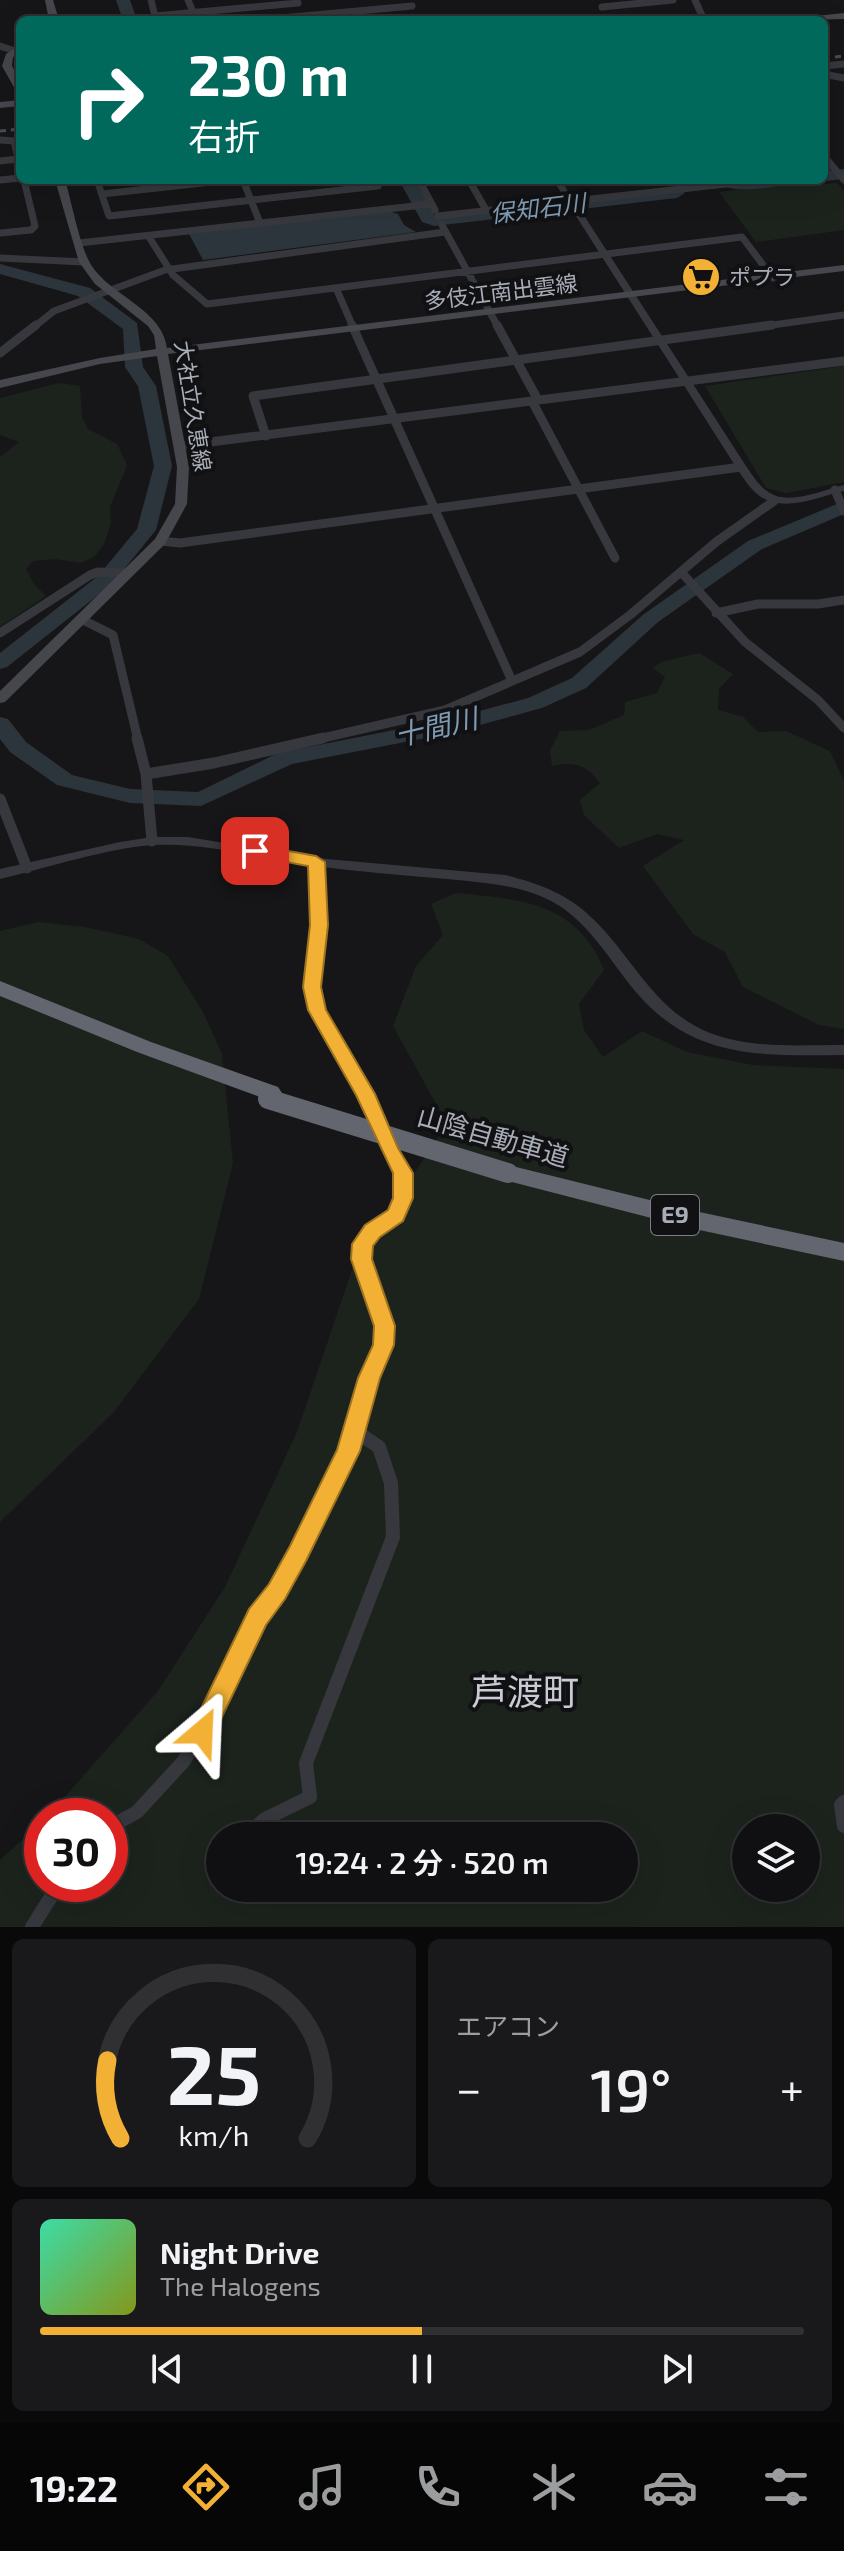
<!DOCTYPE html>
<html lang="ja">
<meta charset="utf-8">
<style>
body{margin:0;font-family:"Exo 2","Noto Sans JP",sans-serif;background:#19191b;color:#f1f3f6;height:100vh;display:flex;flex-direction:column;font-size:30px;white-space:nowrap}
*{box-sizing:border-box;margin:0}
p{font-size:26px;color:#9c9d9f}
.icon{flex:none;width:44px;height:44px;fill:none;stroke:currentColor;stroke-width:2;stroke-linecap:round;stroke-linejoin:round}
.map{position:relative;height:1927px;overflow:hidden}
.panel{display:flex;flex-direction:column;gap:12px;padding:12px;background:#09090a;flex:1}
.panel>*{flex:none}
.hud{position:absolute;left:16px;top:16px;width:812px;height:168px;border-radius:12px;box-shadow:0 8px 32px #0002,0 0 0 2px #303032;background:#00695c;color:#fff;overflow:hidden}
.buttons{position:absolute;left:732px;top:1814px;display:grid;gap:16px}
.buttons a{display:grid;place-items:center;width:88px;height:88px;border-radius:50%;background:#101012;box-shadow:0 8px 32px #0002,0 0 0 2px #303032;font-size:40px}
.speed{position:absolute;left:24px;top:1798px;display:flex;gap:16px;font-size:40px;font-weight:700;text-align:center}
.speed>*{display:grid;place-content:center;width:104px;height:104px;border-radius:50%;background:#101012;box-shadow:0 8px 32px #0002,0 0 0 2px #303032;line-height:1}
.speed .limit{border:12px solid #d22;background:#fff;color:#111}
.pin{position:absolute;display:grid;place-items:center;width:68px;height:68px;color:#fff;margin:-34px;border-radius:16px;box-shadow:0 4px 12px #0006}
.me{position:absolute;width:88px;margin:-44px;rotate:26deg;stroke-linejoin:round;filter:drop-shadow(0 0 6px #0008)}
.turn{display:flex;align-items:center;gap:28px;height:168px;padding:0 40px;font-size:36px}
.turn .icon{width:104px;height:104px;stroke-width:2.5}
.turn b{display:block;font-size:56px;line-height:68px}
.big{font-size:60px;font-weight:600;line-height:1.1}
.panel .card{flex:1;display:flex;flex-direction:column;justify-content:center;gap:12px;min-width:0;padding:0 28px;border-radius:12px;background:#19191b}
.panel .dial{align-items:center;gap:0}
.dial svg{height:208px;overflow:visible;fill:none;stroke:#303032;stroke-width:7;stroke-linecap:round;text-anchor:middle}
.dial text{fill:#f1f3f6;stroke:none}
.song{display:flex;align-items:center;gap:24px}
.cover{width:96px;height:96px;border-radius:12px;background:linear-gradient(135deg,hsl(160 70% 55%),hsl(70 70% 35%))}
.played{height:8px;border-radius:4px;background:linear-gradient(90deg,#f2b134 50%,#303032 50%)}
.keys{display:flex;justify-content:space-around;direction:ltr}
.heat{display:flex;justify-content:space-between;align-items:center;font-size:44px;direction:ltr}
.panel .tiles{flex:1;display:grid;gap:12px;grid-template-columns:1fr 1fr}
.card:last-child{grid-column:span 2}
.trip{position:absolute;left:206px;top:1822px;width:432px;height:80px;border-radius:40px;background:#101012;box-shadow:0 8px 32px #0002,0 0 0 2px #303032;font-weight:600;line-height:80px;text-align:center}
.tabs{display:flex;height:128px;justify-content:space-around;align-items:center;background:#060607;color:#9c9d9f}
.tabs .icon{width:56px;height:56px}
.tabs .selected{color:#f2b134}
.tabs b{font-size:36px;color:#f1f3f6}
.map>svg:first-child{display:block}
</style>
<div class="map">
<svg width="844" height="1927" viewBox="0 0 844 1927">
<rect width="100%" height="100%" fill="#161618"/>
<path fill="#1c231d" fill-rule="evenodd" d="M809,181l4,4 24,-2 7,8v39l-88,12 -37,-50z
M844,366v116l-58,11 -20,-5 -61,-102z
M59,383l21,3 2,31 6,12 29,15 10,21 -17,42 1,17 -7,20 -10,13 -13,6 -26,-4 -22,2 -7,8 8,15 12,12 -46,31v-170l19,-15 -19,-7v-37z
M699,653l34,21 -14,15 -1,21 25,7 15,15 28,-1 44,20 14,30v248l-25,-4 -76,-38 -18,-35 -32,-18 -50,-68 41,-26 -27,-6 -38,14 -35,-33 -4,-15 20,-17c-13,-18 -26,-22 -48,-17l-2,-15 10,-20 29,-1 35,-15 1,-13 32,-9 8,-16 -12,-9 8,-6z
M456,893c63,6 122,9 148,77l-25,34 5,26 19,27 39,-26 45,21 66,13 91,4v858h-844v-67l42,-38v62h68v-68h-62l110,-125 67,-104 72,-155 57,-168 93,-140 -54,-98 23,-60 27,-31 -12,-31zM746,1828h60v60h-60zM220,1836h404v52h-404z
M38,922l47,5 54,12 29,17 35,56 19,42 11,109 -34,136 -86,114 -113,109v-591z"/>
<path fill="#2c353c" d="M389,211l9,3 6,11 12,7 -213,28 -14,-26z"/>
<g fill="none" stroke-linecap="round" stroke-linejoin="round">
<path fill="#2c353c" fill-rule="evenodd" d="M116,0h14l7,20h-14z
M844,169v10l-20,2 -2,-1 2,-9z
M399,180h16l20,36 242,-28 8,5 -8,5 -243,28 -12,-4z
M794,180c-10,8 -60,13 -69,6l3,-3z
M0,264l90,24 47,35 6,44 13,19 16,80 -16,64 -44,54 -105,83 -7,2v-16l98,-77 39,-47 17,-63 -16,-80 -13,-19 -2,-38 -45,-33 -78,-22z
M844,501v13l-82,35 -104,73 -72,66 -44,20 -91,25 -159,31 -91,42 -71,-3 -73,-18 -47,-33 -10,-13v-22l8,2 18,23 46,33 58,14 68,3 80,-39 172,-34 78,-21 44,-20 72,-64 104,-73z"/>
<path stroke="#37383d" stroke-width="7" d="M151,0l4,16 143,-13
M188,0l8,19
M695,0l9,20
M602,7l71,-7
M260,20l152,-14
M0,46l15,5
M824,66l20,-2
M824,74l20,4
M0,140l14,1 6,25
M824,156l20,24
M0,161l18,-2
M0,180l20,-2
M97,180l12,36 269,-30 -3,-6
M243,180l17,43
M419,180l16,30
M469,180l17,30
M102,194l128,-14
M438,216l324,-36
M442,225l56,102
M0,233l31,-3 4,-4 -11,-46
M149,237l24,38 34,29 535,-67 31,41
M79,243l353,-39
M0,258l84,4
M336,288l17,39
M34,327l20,-16 111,-41 280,-38
M758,327l86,-12"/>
<path stroke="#37383d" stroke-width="9" d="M352,325l160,356
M497,325l41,75
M0,353l36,-28
M532,401l83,157
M266,436l-13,-40 519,-71
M179,446l665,-85
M835,490l9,21
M160,541l20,2 561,-76
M681,572l64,70 73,58 26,28
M716,613l42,-9h60l26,-4
M81,619l32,16 25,105
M0,633l90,-58 8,-3 28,1
M314,740l131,-30 135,-58 50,-37 86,-73 58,-41"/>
<path stroke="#37383d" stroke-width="11" d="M137,738l9,36 6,67
M146,774l68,-11 109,-25
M0,799l27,69
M316,862l3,63 -7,62 5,23 48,84 24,56 14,23v25l-7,17 -24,16 -10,13 1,20"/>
<path stroke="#37383d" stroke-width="14" d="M844,1802l-3,3 3,21
M110,1827l27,-15 46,-50 19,-30 55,-115 20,-26 21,-37 50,-103 21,-73 14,-33 2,-19 -23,-64
M246,1836l19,-17 45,-22 -4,-34 87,-226 -2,-54 -12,-36 -25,-17
M32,1927l27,-43"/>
<path fill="#37383d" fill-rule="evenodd" d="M553,180h8l185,286c6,8 12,19 21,25 20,16 55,-1 77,-6v6c-27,6 -64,24 -88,2 -8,-7 -14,-17 -20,-26z
M152,837h36l128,21 189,17c33,8 63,19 87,43 41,39 62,93 118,115 41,16 90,12 134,12v10c-90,1 -158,4 -217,-74 -22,-29 -42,-61 -74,-79 -33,-18 -69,-19 -106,-23 -44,-4 -88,-7 -132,-13 -53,-7 -107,-24 -161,-21 -47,3 -107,23 -154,34v-10l120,-27z"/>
<path fill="#45474d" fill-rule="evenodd" d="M45,0h8l6,20h-10z
M844,13v6l-42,1 5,-3z
M20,45v7l-7,5 -1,9 8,15v11l-5,-3 -13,-23 4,-12z
M20,100v6l-20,2v-6z
M55,180h10c7,23 14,63 25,83 19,33 72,45 77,85l677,-83v6l-676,83 21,113 -2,37 -22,40 -160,158 -5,1v-12l155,-152 20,-35 2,-37 -20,-111 -57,8 -100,24v-8l100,-22 56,-9 -2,-14 -6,-9 -53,-42 -16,-22z"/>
<path fill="#63666e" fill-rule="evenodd" d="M0,981l151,61 127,45 4,6 -4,6 -7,2 -134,-49 -137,-56z
M508,1165l182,45 154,33v18l-154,-33 -190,-49 -3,-6 3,-6z"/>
<path stroke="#4a4c52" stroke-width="3" stroke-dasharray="6 5" stroke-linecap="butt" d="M824,58l20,-2
M0,131l20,-2"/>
<path stroke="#63666e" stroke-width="20" d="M268,1099l240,74"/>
</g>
<path fill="#f2b134" stroke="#9d7322" stroke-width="2" d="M255,845l61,11 9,6 3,63 -7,62 5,23 49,84 23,54 15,25v25l-10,23 -23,16 -7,9 -1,13 23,67 -1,19 -14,33 -20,73 -54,110 -21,38 -19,26 -55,115 -9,3 -8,-3 -4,-8 4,-9 55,-114 20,-25 21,-38 47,-96 21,-72 15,-33 1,-19 -23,-67 1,-15 13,-19 23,-15 5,-12v-25l-37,-78 -48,-85 -5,-23 7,-62 -2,-59 -59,-11 -2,-4 2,-4z"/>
<defs>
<g id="supermarket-disc" transform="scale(2)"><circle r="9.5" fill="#f2b134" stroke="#111113"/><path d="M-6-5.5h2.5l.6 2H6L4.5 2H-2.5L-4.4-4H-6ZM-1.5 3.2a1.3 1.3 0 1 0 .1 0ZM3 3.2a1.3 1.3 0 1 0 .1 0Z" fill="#111"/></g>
</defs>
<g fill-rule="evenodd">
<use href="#supermarket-disc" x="701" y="277"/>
</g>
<g text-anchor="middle" stroke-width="8" stroke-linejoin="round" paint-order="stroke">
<g font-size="22" fill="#a8adb8" stroke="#111113" text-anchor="start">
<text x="729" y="285">ポプラ</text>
</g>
<g font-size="22" fill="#a8adb8" stroke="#111113">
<text transform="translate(501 292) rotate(-7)" y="8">多伎江南出雲線</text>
<text transform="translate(193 406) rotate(81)" y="8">大社立久恵線</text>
</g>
<g font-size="24" font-style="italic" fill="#7f9bb3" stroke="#111113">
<text transform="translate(538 209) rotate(-7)" y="8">保知石川</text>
</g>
<rect fill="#111113" stroke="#7b7e86" stroke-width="2" x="651" y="1195" width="48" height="40" rx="6"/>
<g font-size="24" font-weight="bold" fill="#a8adb8">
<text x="675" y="1223">E9</text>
</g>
<g font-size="26" fill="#a8adb8" stroke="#111113">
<text transform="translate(493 1137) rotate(16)" y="9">山陰自動車道</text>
</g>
<g font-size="28" font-style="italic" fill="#7f9bb3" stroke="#111113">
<text transform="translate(436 727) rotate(-13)" y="10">十間川</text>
</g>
<g font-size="36" fill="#c9ccd4" stroke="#111113">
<text x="525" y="1705">芦渡町</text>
</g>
</g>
</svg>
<div class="buttons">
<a><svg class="icon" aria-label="layers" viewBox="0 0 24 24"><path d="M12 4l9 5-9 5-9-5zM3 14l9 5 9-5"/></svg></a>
</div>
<div class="speed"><div class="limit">30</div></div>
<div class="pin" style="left:255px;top:851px;background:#d93025"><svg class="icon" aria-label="arrive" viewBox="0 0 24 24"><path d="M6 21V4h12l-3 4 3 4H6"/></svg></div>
<svg class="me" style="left:202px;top:1732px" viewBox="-20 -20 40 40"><path d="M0-17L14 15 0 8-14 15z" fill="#f2b134" stroke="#fff" stroke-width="4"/></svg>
<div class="trip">19:24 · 2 分 · 520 m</div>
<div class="hud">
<div class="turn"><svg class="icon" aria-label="right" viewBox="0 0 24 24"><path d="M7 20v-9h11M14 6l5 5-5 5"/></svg><div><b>230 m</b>右折</div></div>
</div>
</div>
<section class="panel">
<div class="tiles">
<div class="card dial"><svg viewBox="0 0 100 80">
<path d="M14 69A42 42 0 1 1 86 69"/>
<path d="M14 69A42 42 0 0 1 9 39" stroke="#f2b134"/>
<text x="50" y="56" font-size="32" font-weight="700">25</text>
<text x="50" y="72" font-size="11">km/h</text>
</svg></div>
<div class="card"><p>エアコン</p>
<div class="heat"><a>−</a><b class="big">19°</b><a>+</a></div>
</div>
<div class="card">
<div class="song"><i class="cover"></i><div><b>Night Drive</b><p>The Halogens</p></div></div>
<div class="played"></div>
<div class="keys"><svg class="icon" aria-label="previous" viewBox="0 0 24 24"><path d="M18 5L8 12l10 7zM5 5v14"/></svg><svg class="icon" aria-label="pause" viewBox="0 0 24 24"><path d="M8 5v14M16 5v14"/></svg><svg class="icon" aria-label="next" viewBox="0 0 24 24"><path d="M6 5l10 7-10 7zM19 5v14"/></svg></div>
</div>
</div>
</section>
<nav class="tabs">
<b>19:22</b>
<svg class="icon selected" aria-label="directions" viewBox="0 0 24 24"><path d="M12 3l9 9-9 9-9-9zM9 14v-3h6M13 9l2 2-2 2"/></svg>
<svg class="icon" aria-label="music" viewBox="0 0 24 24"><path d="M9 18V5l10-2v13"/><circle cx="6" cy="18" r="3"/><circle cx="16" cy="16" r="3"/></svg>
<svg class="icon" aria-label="phone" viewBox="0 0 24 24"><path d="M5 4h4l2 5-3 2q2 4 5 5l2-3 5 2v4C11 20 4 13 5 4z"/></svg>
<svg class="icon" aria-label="climate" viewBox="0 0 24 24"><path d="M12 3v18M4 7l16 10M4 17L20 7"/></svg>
<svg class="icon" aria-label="car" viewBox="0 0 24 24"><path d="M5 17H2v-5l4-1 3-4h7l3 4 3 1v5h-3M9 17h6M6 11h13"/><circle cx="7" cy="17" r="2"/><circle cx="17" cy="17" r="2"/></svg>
<svg class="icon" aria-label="filters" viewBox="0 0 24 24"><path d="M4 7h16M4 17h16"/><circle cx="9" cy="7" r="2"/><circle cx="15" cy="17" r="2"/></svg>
</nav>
